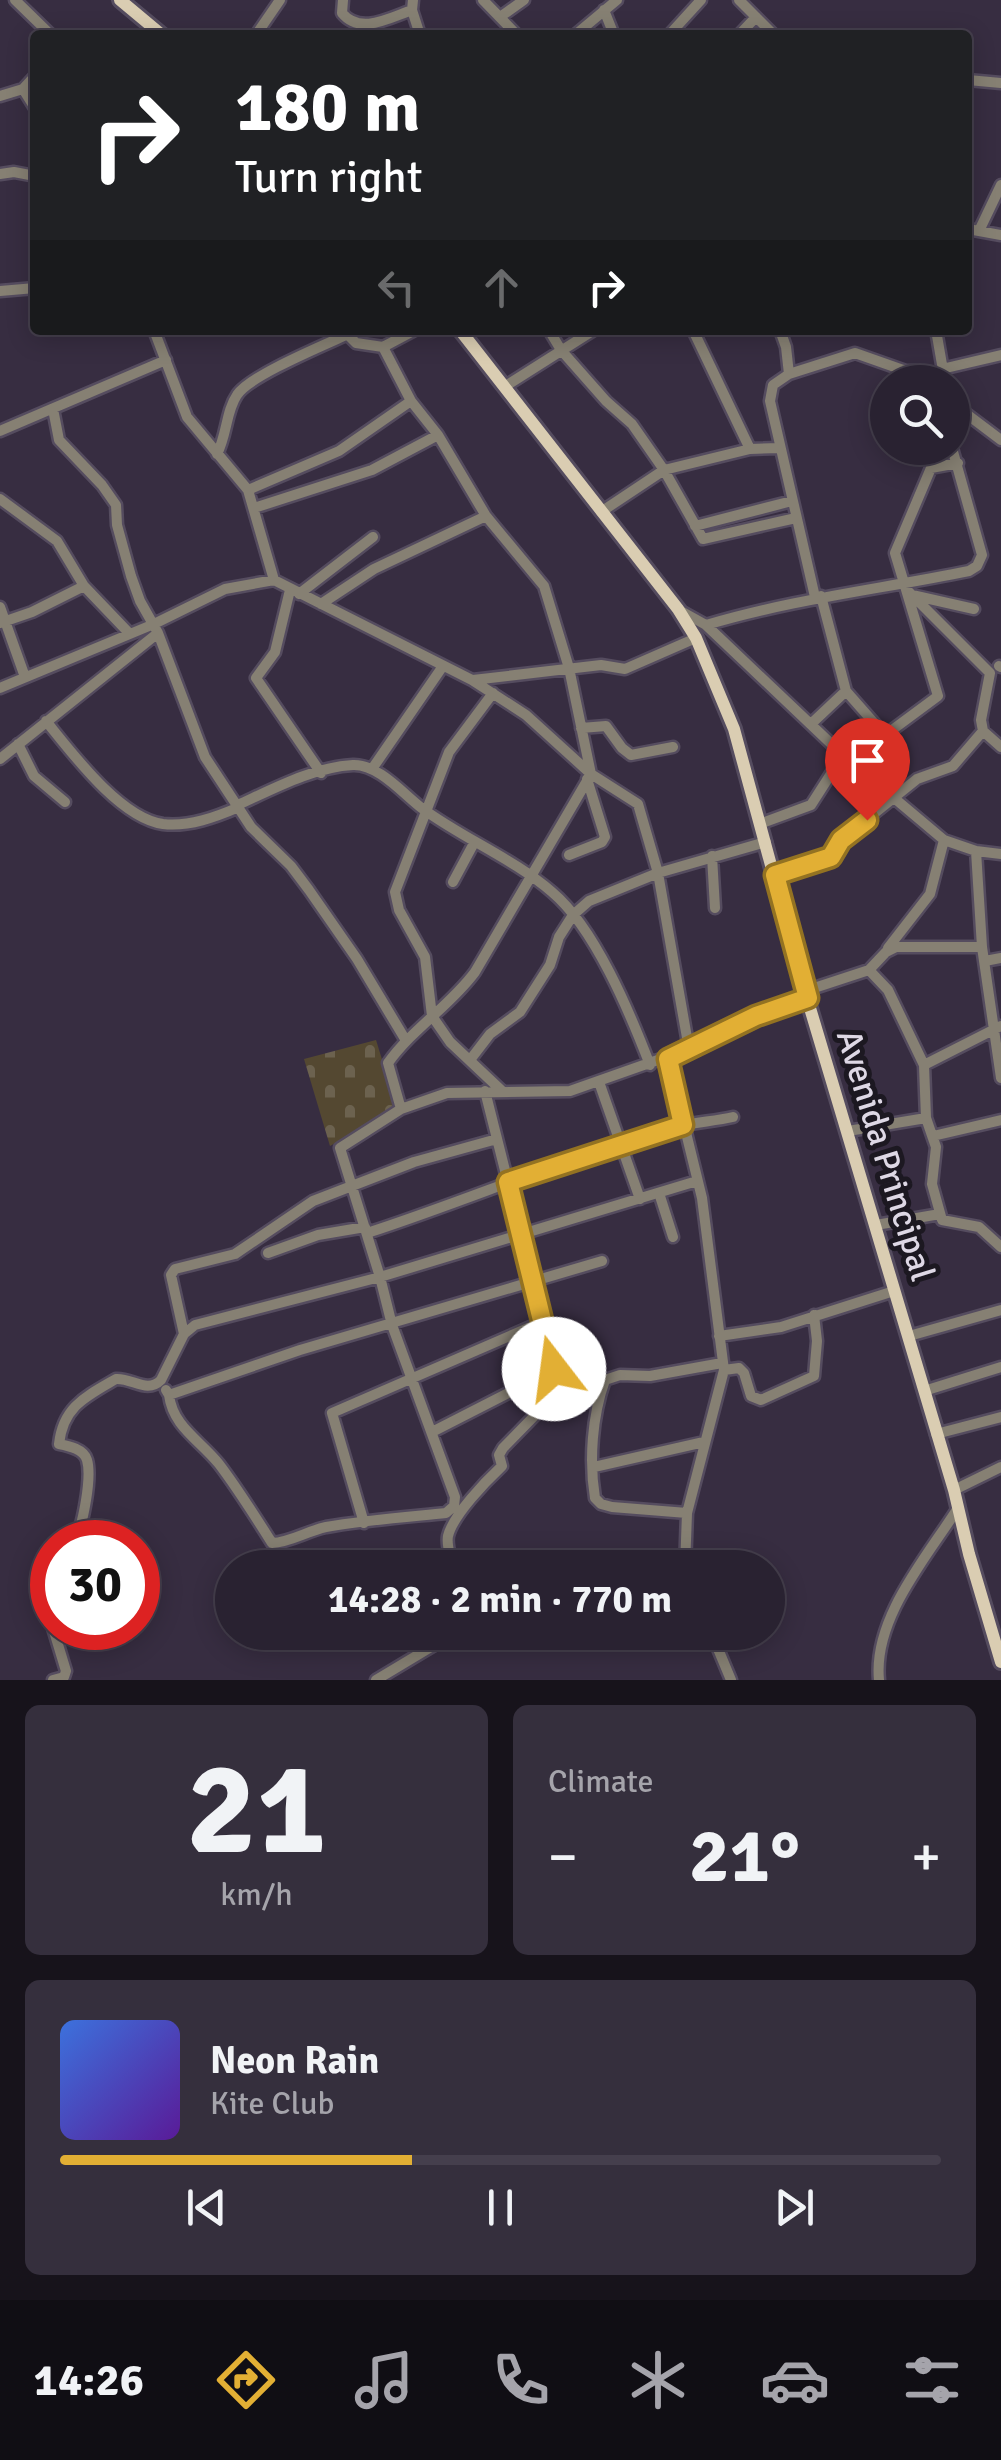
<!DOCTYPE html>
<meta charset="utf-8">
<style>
body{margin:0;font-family:Signika,sans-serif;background:#352f3d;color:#f1f3f6;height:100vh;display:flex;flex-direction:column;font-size:38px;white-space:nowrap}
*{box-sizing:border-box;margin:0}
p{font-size:32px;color:#a5a4ab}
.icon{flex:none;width:55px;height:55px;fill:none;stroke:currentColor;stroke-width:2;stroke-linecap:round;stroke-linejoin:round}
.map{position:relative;height:1680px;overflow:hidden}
.sheet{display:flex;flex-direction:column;gap:25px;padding:25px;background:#17131b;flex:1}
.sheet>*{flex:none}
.banner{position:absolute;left:30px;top:30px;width:942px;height:305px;border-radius:10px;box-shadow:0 5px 25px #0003,0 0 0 2px #453f4d;background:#202124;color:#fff;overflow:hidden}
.controls{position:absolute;left:870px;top:365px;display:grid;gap:20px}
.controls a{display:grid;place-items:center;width:100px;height:100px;border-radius:50%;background:#292231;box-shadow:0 5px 25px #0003,0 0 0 2px #453f4d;font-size:50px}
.speed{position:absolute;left:30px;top:1520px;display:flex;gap:20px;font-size:50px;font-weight:700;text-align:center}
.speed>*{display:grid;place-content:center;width:130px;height:130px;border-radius:50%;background:#292231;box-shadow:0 5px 25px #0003,0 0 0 2px #453f4d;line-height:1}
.speed .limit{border:15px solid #d22;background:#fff;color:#111}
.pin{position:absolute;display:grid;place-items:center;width:85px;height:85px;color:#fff;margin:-102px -42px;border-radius:50% 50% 50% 0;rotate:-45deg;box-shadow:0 0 10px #0007}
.pin .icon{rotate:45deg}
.me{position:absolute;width:110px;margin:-55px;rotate:345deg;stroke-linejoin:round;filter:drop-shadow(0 0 8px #0008)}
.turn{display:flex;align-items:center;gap:35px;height:210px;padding:0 40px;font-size:45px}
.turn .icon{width:130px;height:130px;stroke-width:2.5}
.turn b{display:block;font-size:70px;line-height:85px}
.lanes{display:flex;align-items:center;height:95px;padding:0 40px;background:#0003;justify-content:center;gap:50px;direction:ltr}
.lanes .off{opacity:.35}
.big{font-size:75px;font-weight:700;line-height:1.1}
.sheet .tile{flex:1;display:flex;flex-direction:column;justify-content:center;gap:15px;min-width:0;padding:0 35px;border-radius:15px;background:#352f3d}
.sheet .dial{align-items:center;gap:0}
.dial b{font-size:130px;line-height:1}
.song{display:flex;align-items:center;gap:30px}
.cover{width:120px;height:120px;border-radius:15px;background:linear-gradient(135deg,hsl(220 70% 55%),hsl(270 70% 35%))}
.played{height:10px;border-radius:5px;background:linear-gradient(90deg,#e2af34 40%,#453f4d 40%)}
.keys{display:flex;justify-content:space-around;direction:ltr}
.heat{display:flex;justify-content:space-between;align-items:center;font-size:55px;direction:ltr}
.sheet .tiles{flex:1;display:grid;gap:25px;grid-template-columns:1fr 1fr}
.tile:last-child{grid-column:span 2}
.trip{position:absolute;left:215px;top:1550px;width:570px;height:100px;border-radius:50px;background:#292231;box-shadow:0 5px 25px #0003,0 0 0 2px #453f4d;font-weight:700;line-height:100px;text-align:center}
.tab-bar{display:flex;height:160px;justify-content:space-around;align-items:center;background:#100e14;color:#a5a4ab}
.tab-bar .icon{width:70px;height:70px}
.tab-bar .on{color:#e2af34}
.tab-bar b{font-size:45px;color:#f1f3f6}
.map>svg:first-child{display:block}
</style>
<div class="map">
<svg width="1001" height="1680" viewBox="0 0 1001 1680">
<defs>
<pattern id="cemetery-stones" width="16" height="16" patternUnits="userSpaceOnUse" patternTransform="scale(2.5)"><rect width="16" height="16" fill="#544831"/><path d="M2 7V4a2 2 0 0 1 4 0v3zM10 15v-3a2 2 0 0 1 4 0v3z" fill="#6c624f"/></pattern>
</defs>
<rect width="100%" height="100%" fill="#372d41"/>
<path fill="url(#cemetery-stones)" d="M376,1040l21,68 -67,38 -26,-87z"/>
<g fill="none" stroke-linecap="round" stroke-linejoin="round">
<g stroke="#554c5f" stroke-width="15">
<path id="minor" d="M15,0l36,35
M343,0l-1,13c18,22 47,5 70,-3
M413,0l-1,10 8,25
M483,0l34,35
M739,0l35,35
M604,10l10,25
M500,17l24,-17
M256,35l24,-35
M575,35l42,-35
M669,35l32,-35
M739,35l17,-18
M968,80l33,3
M23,89l12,19
M0,96l23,-7 12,-13
M0,174l14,-2 21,4
M968,229l33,6
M979,231l22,-46
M0,291l35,-3
M154,330l33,87 61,73 26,90
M343,330l13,13 27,4 28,54 27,34 48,81 58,70 25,82 22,106 -116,198c-25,34 -62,56 -87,91l13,46 46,-16 123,-2 119,-42
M549,330l12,20 45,51 26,23 32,46 39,69 93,-21
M693,330l57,119
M780,330l6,17 3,27 -16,11 -3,16 45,196
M383,347l32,-17
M946,368l55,-13
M906,371h10l15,11 13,-6 -8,-46
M789,374l66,-21 51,18 9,11
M504,387l90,-57
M952,403l49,37
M53,409l6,31 43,45 14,20 1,20 14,51 9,25 18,32 47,124 46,70 40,39 18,24 48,69 48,80
M0,431l166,-71
M217,454c10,-19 9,-43 20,-59 12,-19 85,-49 109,-60
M248,490l91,-39 72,-50
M0,499l57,42 27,45 44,46
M254,508l118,-38 66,-35
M601,512l63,-42 86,-21 29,-1
M695,526l97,-25
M906,589l84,84 -9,47 2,11 18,16
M290,590l-15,62 -19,26 65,95
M299,594l74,-57
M912,595l62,14
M821,596l25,95 51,58
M321,604l53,-35 112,-53
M0,607l25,70
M679,610l27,15 137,130 101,85 32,11 25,3
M0,623l32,-11 52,-26
M706,625c87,-26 175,-36 263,-54l8,-5 5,-11 -30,-107
M999,666l2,1
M473,680l128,-15 24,4 71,-31
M0,688l154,-64 71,-35 49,-9 198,100 54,35 65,59 47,30 20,69 -69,28 -16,14 -14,22 -9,28 -30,47 -30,22 -20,26
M493,693l-44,59 -54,140 4,18 26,47 7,59 18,26 52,49
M46,721c26,32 74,97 117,103 26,3 53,-7 76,-17
M812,723l34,-32
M581,728l25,-2 16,22 9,7 42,-8
M884,736l54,-40 -43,-143 36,-85 27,-5
M18,744l16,32 31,26
M0,759l158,-126
M372,769l71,-103
M238,805c35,-16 76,-38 115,-40 26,-1 51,30 70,44 41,30 91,50 129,83 43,36 78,121 98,173
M762,823l49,-18 32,-50
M766,842l-108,31 31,176 60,-30 58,-21
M976,851l6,96 19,131
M569,855l33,-13 3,-5 -18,-58
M712,856l3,52
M775,875l56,-18 10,-17 76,-61 36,-13 30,-35
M453,882l21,-39
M888,948l42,-54 14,-54
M985,961l16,-3
M869,970l19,20 36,75 2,53 10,29 -4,37 10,36 37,7 22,20
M805,991l64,-21 17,-18 10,-5h86
M668,1059l34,139 22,172 -37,143 -2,55
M924,1065l77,-39
M599,1082l41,117
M848,1131l78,-13
M933,1136l68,-16
M659,1193l14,44
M876,1225l64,-11
M367,1233c105,-34 206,-79 313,-107 17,-4 36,-5 53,-9
M268,1253l50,-18 47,-8
M184,1334l-13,-59 4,-6 60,-15 78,-53 101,-39 83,-23
M719,1336l62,-9 113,-36
M909,1336l92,-26
M724,1370l15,-2 5,5 7,23 10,4 53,-24 3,-35 -3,-26
M166,1390l3,5 131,-45 302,-89
M924,1391l77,-24
M169,1395c4,32 31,45 50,69 19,25 36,52 53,79 19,-1 35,-12 54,-16 39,-7 80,-10 120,-14l8,-7 1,-9 -63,-172 -12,-48 -40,-129 61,-39
M432,1432l123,-63 -70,-278
M936,1434l65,-17
M594,1467l110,-25
M954,1490l47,-23
M687,1513l-75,-6 -11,-3 -6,-6c-6,-37 -3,-82 10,-118l15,-5 30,1 72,-13
M364,1523l-32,-110 210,-91
M74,1542c9,-15 18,-65 13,-82 -3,-11 -18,-14 -28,-16 4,-37 26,-47 57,-65 17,-1 31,15 45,1l23,-46 11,-9 185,-48 317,-96
M453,1568c-2,-11 -7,-22 -5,-32 5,-21 38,-55 54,-70l-3,-11 4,-7 42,-43 14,-23 -4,-13
M53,1628l13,43 -2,6 -11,3
M711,1632l20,48
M376,1680l80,-48
M879,1680c-6,-62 48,-123 79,-172"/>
</g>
<g stroke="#554c5f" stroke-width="18">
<path id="major" d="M120,0l42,35
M460,330l218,279 18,29 38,91 73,269 147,492 15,64 32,108"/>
</g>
<use href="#minor" stroke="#868073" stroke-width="10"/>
<use href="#major" stroke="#dacdb2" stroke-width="12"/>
</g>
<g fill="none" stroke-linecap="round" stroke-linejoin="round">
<g stroke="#937222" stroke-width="25">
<path id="route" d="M554,1369l-46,-187 175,-57 -15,-66 88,-43 52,-18 -33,-123 56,-18 10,-17 26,-20"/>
</g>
<use href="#route" stroke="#e2af34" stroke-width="18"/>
</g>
<g text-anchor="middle" stroke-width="10" stroke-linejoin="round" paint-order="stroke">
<g font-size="35" fill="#ded8e5" stroke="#1c1821">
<text transform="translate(886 1155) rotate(73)" y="12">Avenida Principal</text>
</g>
</g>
</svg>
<div class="controls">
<a><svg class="icon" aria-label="search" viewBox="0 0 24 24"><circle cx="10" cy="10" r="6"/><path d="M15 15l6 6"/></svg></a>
</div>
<div class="speed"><div class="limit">30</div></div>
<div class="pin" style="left:867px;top:820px;background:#d93025"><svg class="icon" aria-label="arrive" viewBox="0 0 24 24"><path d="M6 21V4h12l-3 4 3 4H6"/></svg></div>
<svg class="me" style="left:554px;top:1369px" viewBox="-20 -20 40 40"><circle r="19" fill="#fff"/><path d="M0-13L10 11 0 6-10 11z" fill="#e2af34"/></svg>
<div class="trip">14:28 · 2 min · 770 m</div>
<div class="banner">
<div class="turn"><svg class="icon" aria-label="right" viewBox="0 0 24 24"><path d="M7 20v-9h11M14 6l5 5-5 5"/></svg><div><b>180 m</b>Turn right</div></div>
<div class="lanes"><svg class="icon off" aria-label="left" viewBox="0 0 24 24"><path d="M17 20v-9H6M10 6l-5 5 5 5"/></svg><svg class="icon off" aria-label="ahead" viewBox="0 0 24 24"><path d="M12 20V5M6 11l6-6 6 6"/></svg><svg class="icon" aria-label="right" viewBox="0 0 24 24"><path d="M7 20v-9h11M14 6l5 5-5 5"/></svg></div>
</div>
</div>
<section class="sheet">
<div class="tiles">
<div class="tile dial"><b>21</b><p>km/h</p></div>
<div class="tile"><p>Climate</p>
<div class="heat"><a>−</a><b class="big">21°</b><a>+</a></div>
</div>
<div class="tile">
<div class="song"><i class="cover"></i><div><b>Neon Rain</b><p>Kite Club</p></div></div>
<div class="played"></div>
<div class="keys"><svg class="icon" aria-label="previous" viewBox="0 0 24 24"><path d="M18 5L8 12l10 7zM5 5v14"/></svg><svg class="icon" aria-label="pause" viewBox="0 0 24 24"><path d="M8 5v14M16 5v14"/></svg><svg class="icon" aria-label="next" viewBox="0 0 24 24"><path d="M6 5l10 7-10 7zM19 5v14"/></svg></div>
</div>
</div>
</section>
<nav class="tab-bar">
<b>14:26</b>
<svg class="icon on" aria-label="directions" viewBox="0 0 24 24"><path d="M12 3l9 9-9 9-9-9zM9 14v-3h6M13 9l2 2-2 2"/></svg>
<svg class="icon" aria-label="music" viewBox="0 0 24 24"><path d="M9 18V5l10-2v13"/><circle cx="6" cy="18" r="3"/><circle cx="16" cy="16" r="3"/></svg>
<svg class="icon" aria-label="phone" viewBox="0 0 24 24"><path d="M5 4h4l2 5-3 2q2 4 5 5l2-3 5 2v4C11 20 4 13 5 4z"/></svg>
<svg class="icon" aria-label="climate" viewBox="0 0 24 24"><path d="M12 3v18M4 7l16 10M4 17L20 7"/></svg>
<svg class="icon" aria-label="car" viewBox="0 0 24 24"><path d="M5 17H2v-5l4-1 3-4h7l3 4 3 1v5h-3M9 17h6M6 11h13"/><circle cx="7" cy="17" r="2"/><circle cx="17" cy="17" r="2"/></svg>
<svg class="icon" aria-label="filters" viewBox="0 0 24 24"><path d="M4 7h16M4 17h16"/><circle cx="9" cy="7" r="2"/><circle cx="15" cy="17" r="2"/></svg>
</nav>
